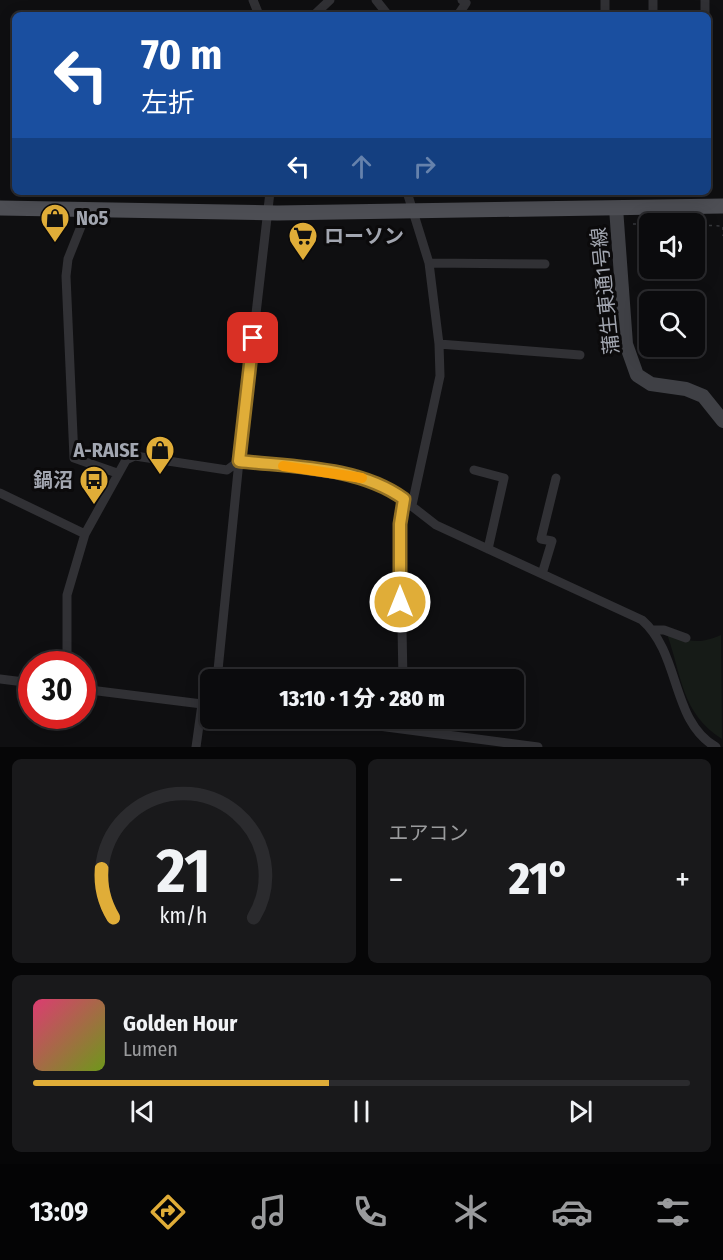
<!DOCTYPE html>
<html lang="ja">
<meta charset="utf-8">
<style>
body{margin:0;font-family:"Fira Sans Condensed","Noto Sans JP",sans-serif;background:#19191b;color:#f1f3f6;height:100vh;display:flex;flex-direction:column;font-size:22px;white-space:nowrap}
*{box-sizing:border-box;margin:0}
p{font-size:20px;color:#9a9b9d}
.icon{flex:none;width:33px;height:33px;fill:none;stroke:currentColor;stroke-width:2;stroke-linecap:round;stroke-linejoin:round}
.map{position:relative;height:747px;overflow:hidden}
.side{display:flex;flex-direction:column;gap:12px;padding:12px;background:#060607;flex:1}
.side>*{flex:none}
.top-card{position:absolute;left:12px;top:12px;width:699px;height:183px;border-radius:9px;box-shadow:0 3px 15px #0003,0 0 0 2px #2b2b2e;background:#1a4fa0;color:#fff;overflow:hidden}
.tools{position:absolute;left:639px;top:213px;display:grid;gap:12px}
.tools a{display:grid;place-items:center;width:66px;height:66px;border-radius:9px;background:#0b0b0d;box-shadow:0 3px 15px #0003,0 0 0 2px #2b2b2e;font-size:30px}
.speed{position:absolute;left:18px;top:651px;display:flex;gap:12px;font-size:30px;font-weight:700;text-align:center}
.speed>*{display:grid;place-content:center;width:78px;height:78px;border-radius:50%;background:#0b0b0d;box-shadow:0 3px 15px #0003,0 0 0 2px #2b2b2e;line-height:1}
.speed .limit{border:9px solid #d22;background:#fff;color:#111}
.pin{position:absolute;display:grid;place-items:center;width:51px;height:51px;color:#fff;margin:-26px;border-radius:12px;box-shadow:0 3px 9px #0006}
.me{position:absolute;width:66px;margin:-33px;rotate:0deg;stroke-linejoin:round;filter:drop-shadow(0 0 4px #0008)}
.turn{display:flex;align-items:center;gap:21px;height:126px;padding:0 30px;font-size:27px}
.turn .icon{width:78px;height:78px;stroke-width:2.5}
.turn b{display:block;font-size:42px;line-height:51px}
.lanes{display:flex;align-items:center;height:57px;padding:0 30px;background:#0003;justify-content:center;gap:30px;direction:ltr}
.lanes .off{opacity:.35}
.big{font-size:45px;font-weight:800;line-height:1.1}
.side .tile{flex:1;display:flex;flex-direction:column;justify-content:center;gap:9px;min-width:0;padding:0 21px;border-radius:9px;background:#19191b}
.side .dial{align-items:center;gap:0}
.dial svg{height:156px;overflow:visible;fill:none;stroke:#2b2b2e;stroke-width:7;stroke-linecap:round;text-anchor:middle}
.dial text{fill:#f1f3f6;stroke:none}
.song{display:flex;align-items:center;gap:18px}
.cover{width:72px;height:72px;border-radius:9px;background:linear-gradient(135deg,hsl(340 70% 55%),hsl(80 70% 35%))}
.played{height:6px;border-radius:3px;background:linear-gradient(90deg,#e0ad38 45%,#2b2b2e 45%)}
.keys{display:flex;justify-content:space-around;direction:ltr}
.heat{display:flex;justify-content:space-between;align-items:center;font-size:33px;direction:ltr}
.side .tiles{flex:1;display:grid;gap:12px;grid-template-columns:1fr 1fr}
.tile:last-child{grid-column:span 2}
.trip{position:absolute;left:200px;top:669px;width:324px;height:60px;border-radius:9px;background:#0b0b0d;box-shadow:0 3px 15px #0003,0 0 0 2px #2b2b2e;font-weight:800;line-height:60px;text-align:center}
.menu{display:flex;height:96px;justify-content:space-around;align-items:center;background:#040405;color:#9a9b9d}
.menu .icon{width:42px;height:42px}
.menu .on{color:#e0ad38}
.menu b{font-size:27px;color:#f1f3f6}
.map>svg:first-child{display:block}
</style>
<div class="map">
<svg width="723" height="747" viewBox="0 0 723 747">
<rect width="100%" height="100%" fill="#0f0f11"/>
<path fill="#161b17" d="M667,634c23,7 31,11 54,1l1,104c-41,-26 -40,-63 -55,-105z"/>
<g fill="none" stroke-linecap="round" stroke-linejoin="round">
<path stroke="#37383c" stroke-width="1.5" stroke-dasharray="3 4.5" stroke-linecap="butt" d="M633,224h17
M694,225l29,1v10"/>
<path stroke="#313135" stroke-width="9" d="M253,0l6,15
M376,0l12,15
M705,0v15
M314,15l16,-15
M458,15l8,-12 -4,-3
M605,15v-15
M653,15v-15
M407,192l22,71 10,81 1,32 -28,129
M88,209l-20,50 -2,17 8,182 43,15
M429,263l116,1
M439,344l141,11
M474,470l30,8 -16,71
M0,493l85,41
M542,574l10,-33 -11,-2 15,-61
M653,630h11l22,8
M67,664v-69l18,-61 41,-74 9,-4 92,14 12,-9 31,-269
M0,679l32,4
M217,680l22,-219 125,18 27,11 45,35 206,95c39,34 29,102 74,127
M403,680l-3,-156 4,-25
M82,689l128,16
M318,718l220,29
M196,747l6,-43"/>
<path stroke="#3f4045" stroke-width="14" d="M616,208l10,136 11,31 14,9 35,5 17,7 20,25"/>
<path stroke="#4d4e54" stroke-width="15" d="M0,208l277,5 446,-7"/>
</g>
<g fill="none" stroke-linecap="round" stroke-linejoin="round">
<g stroke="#927024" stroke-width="15">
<path id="route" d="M253,338l-14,123c53,6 120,5 165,38l-4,25v78"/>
</g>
<use href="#route" stroke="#e0ad38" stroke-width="10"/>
<path stroke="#f59e0b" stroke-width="10" d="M283,466l79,12"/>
</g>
<defs>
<g id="shop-pin" transform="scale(1.5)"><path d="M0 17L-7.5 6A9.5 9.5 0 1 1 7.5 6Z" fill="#e0ad38" stroke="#0b0a0b"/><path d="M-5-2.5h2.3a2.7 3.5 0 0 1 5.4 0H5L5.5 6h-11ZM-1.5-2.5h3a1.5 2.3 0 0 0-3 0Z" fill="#111"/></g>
<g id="supermarket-pin" transform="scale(1.5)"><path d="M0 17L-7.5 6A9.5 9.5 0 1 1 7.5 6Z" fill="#e0ad38" stroke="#0b0a0b"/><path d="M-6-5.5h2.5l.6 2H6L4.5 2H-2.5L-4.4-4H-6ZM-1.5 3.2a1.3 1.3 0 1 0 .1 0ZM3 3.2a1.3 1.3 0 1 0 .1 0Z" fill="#111"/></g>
<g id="bus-pin" transform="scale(1.5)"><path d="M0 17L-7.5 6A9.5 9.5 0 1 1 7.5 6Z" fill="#e0ad38" stroke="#0b0a0b"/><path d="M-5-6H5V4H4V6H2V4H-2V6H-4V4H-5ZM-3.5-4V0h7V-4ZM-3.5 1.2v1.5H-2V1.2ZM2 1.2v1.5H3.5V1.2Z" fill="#111"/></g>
</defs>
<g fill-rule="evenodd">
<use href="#shop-pin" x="55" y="218"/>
<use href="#supermarket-pin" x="303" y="236"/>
<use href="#shop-pin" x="160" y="450"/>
<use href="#bus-pin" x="94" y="480"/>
</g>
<g text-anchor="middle" stroke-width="6" stroke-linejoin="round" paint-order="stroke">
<g font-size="20" font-weight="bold" fill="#a2a6b0" stroke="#0b0a0b" text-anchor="start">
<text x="76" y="225">No5</text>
<text x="324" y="243">ローソン</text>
<text x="139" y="457" text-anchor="end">A-RAISE</text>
<text x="73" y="487" text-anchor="end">鍋沼</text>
</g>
<g font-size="20" fill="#a2a6b0" stroke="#0b0a0b">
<text transform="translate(605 291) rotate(-96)" y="7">蒲生東通1号線</text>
</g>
</g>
</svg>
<div class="tools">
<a><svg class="icon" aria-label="sound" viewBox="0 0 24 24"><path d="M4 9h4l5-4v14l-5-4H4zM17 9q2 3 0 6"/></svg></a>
<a><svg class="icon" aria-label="search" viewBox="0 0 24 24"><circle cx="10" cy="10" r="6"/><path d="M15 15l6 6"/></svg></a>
</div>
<div class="speed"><div class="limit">30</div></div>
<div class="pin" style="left:253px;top:338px;background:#d93025"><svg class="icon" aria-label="arrive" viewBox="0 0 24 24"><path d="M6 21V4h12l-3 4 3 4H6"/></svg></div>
<svg class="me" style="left:400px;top:602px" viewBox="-20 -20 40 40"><circle r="17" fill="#e0ad38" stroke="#fff" stroke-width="3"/><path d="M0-11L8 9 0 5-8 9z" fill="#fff"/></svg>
<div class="trip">13:10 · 1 分 · 280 m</div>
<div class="top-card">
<div class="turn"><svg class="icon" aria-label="left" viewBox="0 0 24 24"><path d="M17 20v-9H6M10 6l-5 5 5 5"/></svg><div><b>70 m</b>左折</div></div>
<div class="lanes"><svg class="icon" aria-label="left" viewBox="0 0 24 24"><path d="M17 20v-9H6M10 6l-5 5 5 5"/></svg><svg class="icon off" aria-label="ahead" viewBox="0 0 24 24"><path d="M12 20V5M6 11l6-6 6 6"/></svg><svg class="icon off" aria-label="right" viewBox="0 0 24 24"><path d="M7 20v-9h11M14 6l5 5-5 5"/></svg></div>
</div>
</div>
<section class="side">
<div class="tiles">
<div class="tile dial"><svg viewBox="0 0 100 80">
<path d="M14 69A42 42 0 1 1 86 69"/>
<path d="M14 69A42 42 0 0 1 8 44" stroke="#e0ad38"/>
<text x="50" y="56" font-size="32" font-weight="700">21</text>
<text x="50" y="72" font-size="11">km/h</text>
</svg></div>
<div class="tile"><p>エアコン</p>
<div class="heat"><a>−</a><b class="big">21°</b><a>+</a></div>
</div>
<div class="tile">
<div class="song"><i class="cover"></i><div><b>Golden Hour</b><p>Lumen</p></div></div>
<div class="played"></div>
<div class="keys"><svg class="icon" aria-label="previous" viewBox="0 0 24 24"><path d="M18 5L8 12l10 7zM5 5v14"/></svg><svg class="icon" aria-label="pause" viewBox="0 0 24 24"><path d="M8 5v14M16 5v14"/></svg><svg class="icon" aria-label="next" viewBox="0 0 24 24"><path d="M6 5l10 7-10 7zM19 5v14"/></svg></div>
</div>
</div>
</section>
<nav class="menu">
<b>13:09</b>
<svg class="icon on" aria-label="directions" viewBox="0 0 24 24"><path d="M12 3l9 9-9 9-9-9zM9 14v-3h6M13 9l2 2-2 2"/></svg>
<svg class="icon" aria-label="music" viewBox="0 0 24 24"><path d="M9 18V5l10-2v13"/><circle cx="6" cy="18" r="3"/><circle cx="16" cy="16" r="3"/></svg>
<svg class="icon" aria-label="phone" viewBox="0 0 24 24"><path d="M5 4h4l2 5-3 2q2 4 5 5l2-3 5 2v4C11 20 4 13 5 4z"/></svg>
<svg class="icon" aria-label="climate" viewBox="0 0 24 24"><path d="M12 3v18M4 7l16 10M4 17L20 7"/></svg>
<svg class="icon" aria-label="car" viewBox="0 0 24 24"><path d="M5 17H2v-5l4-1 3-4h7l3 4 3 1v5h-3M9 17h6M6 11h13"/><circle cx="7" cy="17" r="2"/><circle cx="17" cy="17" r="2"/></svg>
<svg class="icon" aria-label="filters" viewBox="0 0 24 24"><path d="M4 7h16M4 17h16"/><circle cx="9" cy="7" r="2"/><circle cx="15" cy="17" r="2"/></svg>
</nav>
